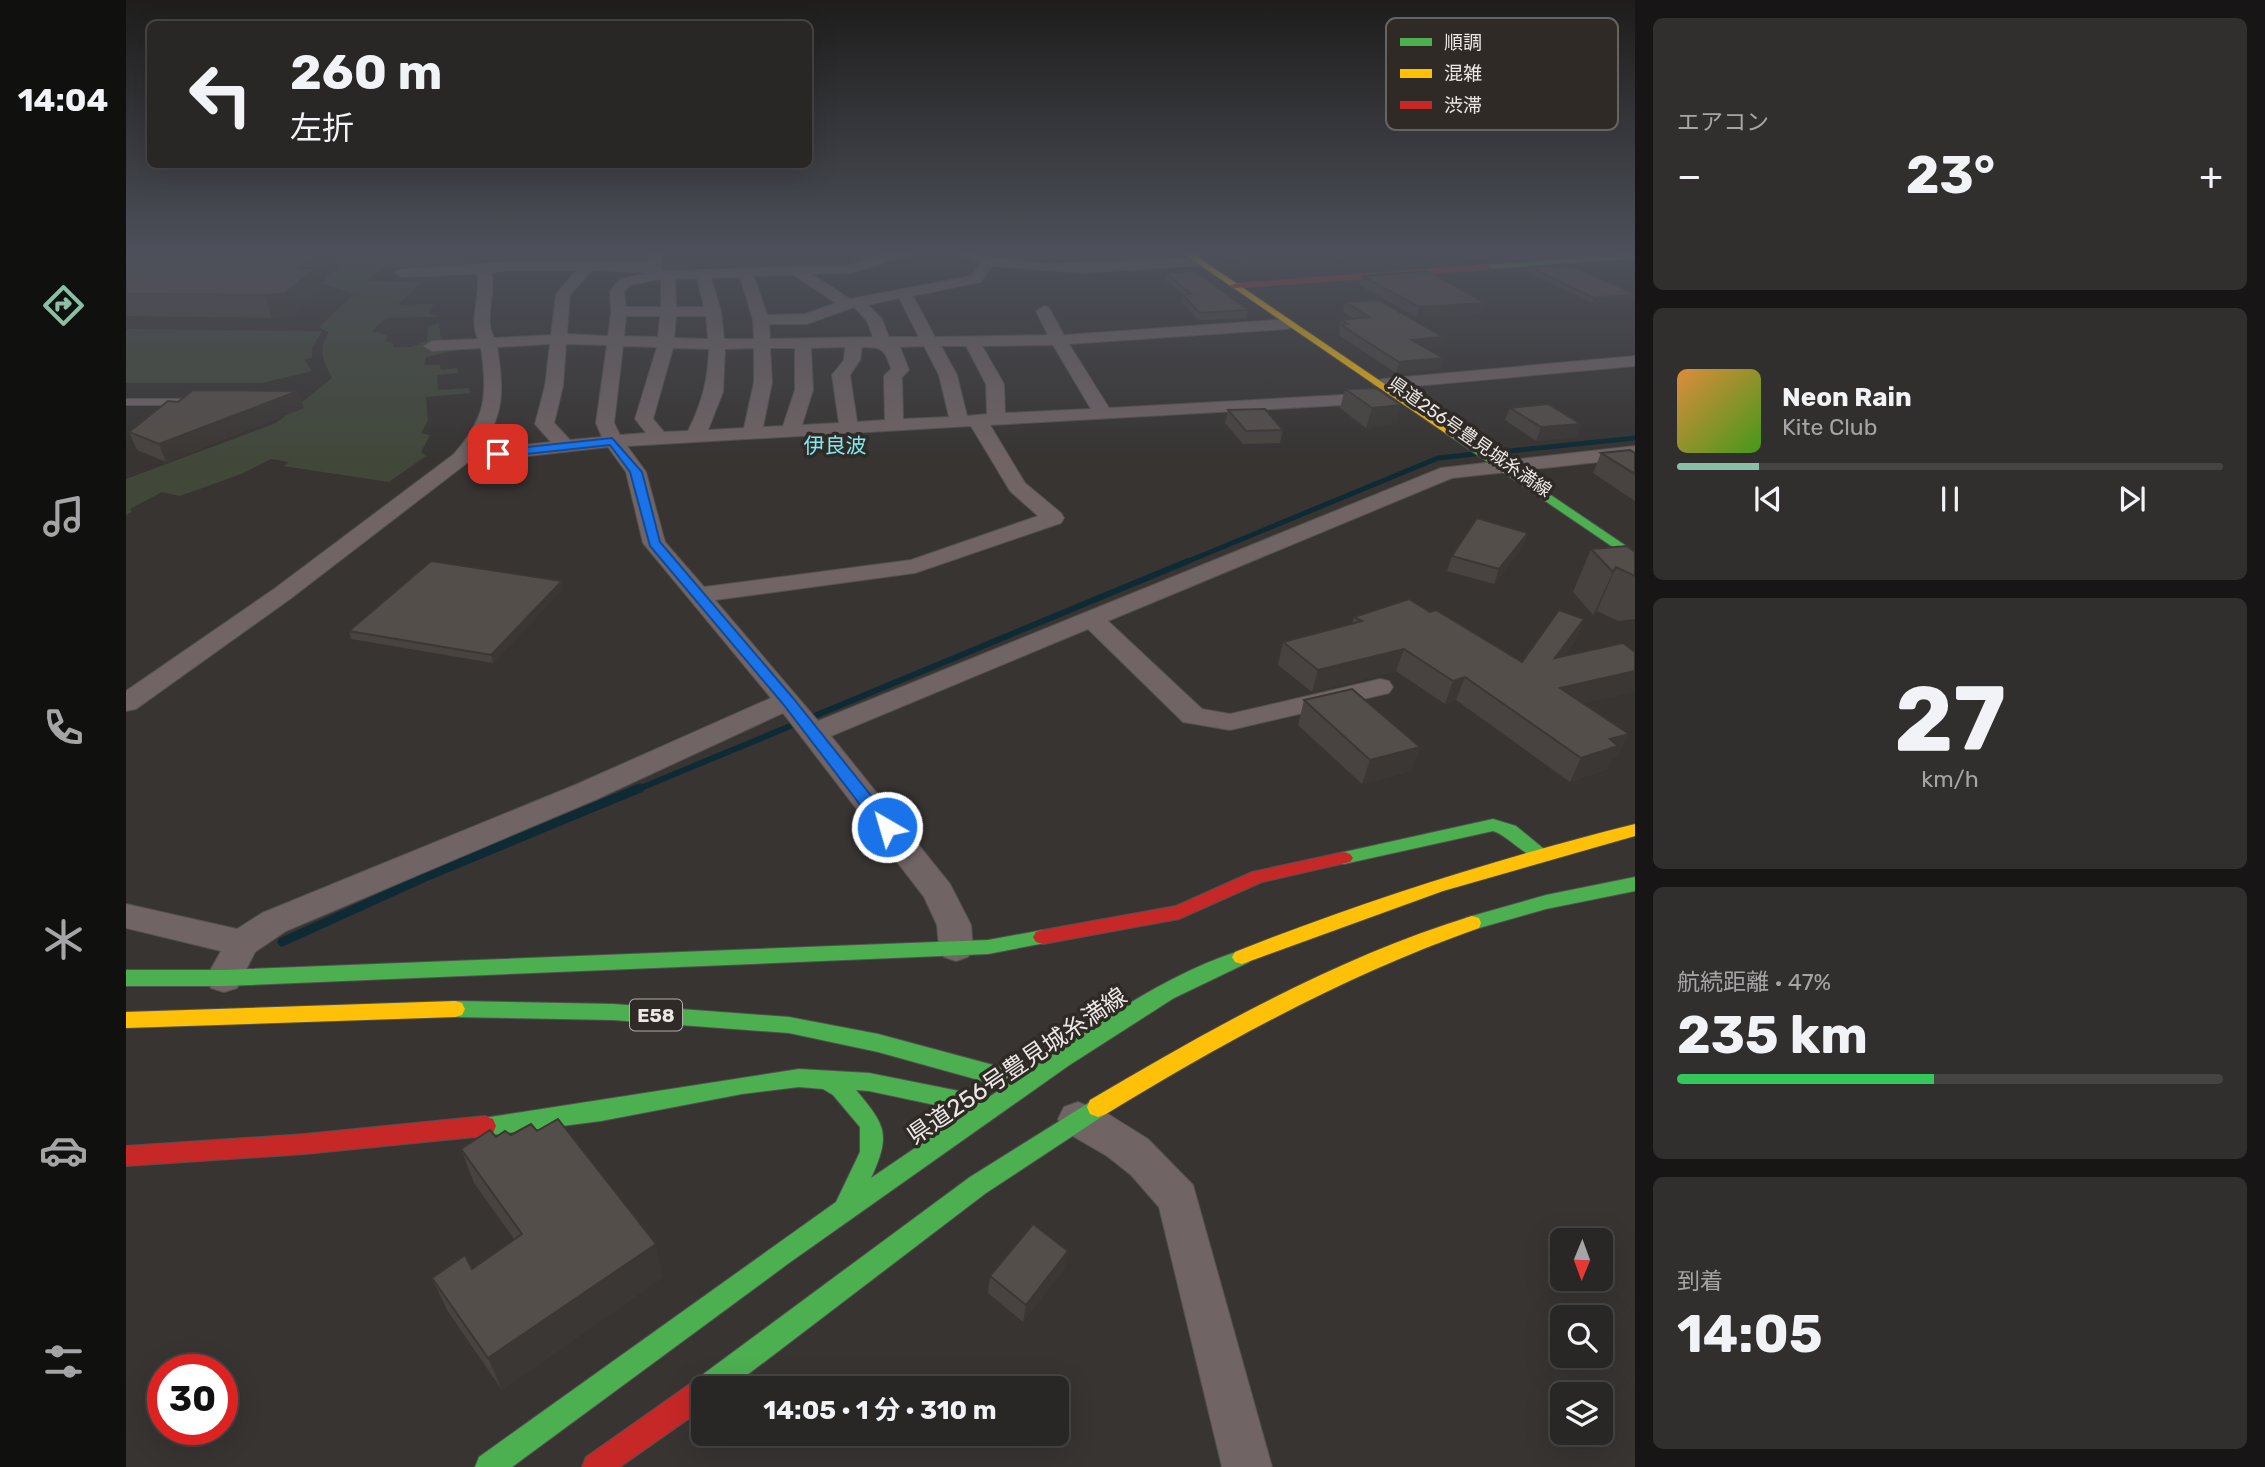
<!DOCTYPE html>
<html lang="ja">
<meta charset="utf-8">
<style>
body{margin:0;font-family:Rubik,"Noto Sans JP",sans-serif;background:#312f2e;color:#f1f3f6;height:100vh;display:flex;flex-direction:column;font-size:26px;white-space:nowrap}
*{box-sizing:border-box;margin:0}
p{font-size:23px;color:#a5a5a7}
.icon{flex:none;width:38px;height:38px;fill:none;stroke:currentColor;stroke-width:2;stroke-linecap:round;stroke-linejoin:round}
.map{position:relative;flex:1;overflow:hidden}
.sheet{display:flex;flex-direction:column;gap:18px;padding:18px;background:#171515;width:630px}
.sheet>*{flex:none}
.banner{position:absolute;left:21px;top:21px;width:665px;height:147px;border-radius:10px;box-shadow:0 7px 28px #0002,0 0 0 2px #454443;background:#292726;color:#f1f3f6;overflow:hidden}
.needle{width:46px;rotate:181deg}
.controls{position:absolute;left:1424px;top:1228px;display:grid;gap:14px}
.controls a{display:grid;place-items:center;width:63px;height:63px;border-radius:10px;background:#292726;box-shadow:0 7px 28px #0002,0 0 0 2px #454443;font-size:35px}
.speed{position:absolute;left:21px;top:1354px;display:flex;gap:14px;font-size:35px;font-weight:700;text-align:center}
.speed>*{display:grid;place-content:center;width:91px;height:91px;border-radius:50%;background:#292726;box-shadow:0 7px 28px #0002,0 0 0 2px #454443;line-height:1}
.speed .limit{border:10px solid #d22;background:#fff;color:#111}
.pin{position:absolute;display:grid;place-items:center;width:60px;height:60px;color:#fff;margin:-30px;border-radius:14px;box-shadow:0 4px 10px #0006}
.me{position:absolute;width:77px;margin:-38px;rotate:322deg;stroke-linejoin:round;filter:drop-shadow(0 0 5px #0008)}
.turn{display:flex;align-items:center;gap:24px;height:147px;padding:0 28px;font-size:32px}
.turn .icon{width:91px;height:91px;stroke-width:2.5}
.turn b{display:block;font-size:49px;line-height:60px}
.big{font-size:52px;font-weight:700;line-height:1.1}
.sheet .card{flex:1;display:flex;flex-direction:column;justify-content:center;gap:10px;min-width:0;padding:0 24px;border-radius:10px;background:#312f2e}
.sheet .dial{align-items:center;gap:0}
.dial b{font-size:91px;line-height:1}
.song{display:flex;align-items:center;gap:21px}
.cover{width:84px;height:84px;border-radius:10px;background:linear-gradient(135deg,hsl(30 70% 55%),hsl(100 70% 35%))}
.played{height:7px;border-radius:4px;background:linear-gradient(90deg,#8abfa5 15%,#454443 15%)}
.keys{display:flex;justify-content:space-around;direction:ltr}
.heat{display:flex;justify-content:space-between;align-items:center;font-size:38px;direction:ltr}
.charge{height:10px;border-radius:5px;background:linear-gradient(90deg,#34c759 47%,#454443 0)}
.trip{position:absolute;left:565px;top:1376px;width:378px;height:70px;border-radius:10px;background:#292726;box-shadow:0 7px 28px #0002,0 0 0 2px #454443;font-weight:700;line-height:70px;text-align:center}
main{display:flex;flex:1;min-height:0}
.tab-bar{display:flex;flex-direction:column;width:126px;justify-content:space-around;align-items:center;background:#10100f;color:#a5a5a7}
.tab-bar .icon{width:49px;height:49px}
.tab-bar .active{color:#8abfa5}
.tab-bar b{font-size:32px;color:#f1f3f6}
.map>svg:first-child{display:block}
</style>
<main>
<nav class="tab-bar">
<b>14:04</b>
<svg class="icon active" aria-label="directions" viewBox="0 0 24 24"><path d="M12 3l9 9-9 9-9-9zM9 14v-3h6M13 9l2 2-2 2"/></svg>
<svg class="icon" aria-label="music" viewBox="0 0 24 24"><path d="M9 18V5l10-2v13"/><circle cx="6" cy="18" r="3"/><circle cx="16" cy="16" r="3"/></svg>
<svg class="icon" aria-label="phone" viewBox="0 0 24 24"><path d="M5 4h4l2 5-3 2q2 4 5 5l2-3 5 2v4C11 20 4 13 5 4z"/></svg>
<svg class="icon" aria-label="climate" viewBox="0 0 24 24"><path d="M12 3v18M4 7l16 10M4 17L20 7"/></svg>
<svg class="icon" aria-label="car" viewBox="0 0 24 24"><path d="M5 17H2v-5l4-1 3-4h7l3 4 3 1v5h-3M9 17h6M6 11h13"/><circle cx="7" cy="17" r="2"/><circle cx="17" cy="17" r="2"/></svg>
<svg class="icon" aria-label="filters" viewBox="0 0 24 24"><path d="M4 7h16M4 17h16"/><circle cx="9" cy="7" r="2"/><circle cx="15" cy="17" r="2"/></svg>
</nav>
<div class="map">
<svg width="1509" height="1467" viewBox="0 0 1509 1467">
<rect width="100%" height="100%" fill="#373432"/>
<path fill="#41483a" d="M0,254l349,1 -6,8 -46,2 -4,5c-20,-4 -36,-6 -52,11l55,1 -25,23 37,-1 -6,8 10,5 -52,1 -14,13 16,5 -3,5 8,2v4h18l16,-6 1,-15 11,-3 2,16 11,3 -3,10 -23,5 -2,8h16l1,5 16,-2 1,5 -21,2 1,15 31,-2 1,5 -44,4 2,24 -7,12 9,2 -9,17 5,4 -37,26 -106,-16 6,-4 -18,-3 -30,15 -61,22 -18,-4 -32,17 2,3 -6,3v-36l150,-56 56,-45c-9,-19 -15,-27 -3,-46l-10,-5 35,-33 -33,-11 21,-20 -82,-1z
M0,329l196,2 -10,17v10l-8,1 8,12 -50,12h-136z"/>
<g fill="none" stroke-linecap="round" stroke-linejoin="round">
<path stroke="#0e2b35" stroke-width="5" d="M1365,453l144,-15
M1058,563l254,-105 37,-4"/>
<path stroke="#0e2b35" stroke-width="6" d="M510,790l552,-229"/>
<path stroke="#0e2b35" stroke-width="9" d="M156,942l148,-67 210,-87"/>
<g stroke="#53514f" stroke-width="2">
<path id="lane" d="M0,399h58l4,3 -4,3h-58z"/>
</g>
<g stroke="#53514f" stroke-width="2">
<path id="street" d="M524,254h10l2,17 188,-6 32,-11h29l-59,19 -40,1 38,25 121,-23 9,-14 -17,-8 85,10 152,-6 7,4 -2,3 -123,8 -90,-7 -11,16 -68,14 22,41 113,-2 -12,-24 8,-5 5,2 15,27 224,-16 8,5 -8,5 -219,15 40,64 269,-15 9,5 -9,5 -388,22 35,58 36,30 3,5 -3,5 -146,50 -200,27 103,121 623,-253 194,-22v12l-183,20 -344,143 94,88 28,5 150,-35 9,2 4,6 -4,6 -159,37 -47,-8 -95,-93 -257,107 119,148 21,41 2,23 -5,9 -12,4 -12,-4 -5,-9 -2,-23 -13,-28 -141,-184 -186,86 -311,132 -31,21 -18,36 -13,4 -13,-4 -5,-10 15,-27 -95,-23v-24l111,25 25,-16 313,-128 196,-87 -128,-155 -17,-71 -18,-25 -141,16 -177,136 -154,110 -10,2v-20l148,-102 180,-135c32,-37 34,-58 27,-106l-49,3 -8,-5 8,-5 46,-2c-10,-21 4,-43 -1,-65l-75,3 -7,-4 2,-3 111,-8h139zM382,270h69l-21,24 -5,41 -57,3c-11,-21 3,-43 -3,-65zM466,270l56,3 -28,6 -10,12 1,21 -3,24 -41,-2 3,-39zM667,275l43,28 -31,11 -38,1 -13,-39zM614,277l13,43 1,19h-30l-3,-28 -10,-33zM571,278l7,29h-28l-1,-28zM535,279v28h-35l-2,-15 6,-7zM773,298l20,39h-30l-7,-18 -14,-14zM728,307l13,14 6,16 -103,2 -1,-15h38zM500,316h34l-2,21 -34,-1zM550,316h30l2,23 -34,-1zM424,344l-5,42 -10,38 16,18 -73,8c27,-33 26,-62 19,-103zM440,344l41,1 -11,78 6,14 -32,3 -16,-17 9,-37zM927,345l38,64 -86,4 -1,-29 -22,-38zM497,346l34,1 -22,72 11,14 -26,2 -6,-12zM798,346l15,29 10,42 -46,2 -1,-42 7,-7 -9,-23zM815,346h25l20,38 1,30 -20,2 -10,-41zM719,347l-1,13 -12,15 7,48 -37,2 11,-35 -2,-42zM736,347c20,0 23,2 29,22l-7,7 1,44 -28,2 -7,-47 10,-15zM547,348l36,1c-1,31 -7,54 -21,82l-24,1 -11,-13zM628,348v34l-10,46 -36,2 15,-38 2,-43zM644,348h25v42l-12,36 -20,1 9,-45zM845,426l39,65 28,25 -127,44 -207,27 -39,-45 -19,-70 -19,-26z
M1509,356v10l-253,23 -9,-5 9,-5z
M952,1102l30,12 40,25 45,46 79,282h-50l-63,-260 -28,-32 -24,-19 -43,-25 -6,-12 6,-12z"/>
</g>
<g stroke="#53514f" stroke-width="2">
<path id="fast" d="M1509,254v4l-147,11 -4,-2 4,-2z
M1325,433h8l176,119v10l-184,-125z
M1367,819l23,7 28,23 3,4 -3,4c-16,5 -34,-21 -51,-26l-149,33 -6,-2 -3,-4 3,-4 6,-2z
M1509,877v14l-89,18 -74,21 -7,-2 -2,-5 2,-5 81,-23z
M917,930l7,2 3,5 -3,5 -62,12 -764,32h-98v-16h98l764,-30z
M1116,950l7,2 3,5 -3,5 -75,36 -106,68 -279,197 -277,204h-37l4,-10 357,-255 24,-50v-25l-27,-32 -10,-6 -24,-2 -57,7 -141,27 -116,15 -8,-3 -3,-7 3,-7 322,-50 70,4 120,24 15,-10 -126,-35 -89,-19 -176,-13 -158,-3 -7,-2 -3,-6 3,-6 7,-2 158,3 176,13 89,17 145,39c67,-45 142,-99 219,-123zM730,1090l13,1 99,21 -97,66c20,-44 15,-52 -15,-88z
M972,1097l8,3 3,7 -3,7 -120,79 -256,195h-26v12l-6,-2 -3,-10 3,-10 272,-201z"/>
</g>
<g stroke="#53514f" stroke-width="2">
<path id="slow" d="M1058,254h9l267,181 -9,2z
M1509,824v12l-192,55 -201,73 -7,-2 -3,-5 3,-5c131,-52 264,-94 400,-128z
M1346,916l7,2 2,5 -2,5c-133,47 -253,113 -373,186l-8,3 -8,-3 -3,-7 3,-7c122,-72 246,-142 382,-184z
M329,1001l7,2 3,6 -3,6 -7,2 -329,11v-16z"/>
</g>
<g stroke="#53514f" stroke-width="2">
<path id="jam" d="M1362,265l3,4 -257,19 -4,-2 4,-2z
M1218,852l6,2 3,4 -3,4 -88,20 -83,37 -136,25 -7,-2 -3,-5 3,-5 7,-2 133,-24 76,-34z
M359,1116l8,3 3,7 -3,7 -8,3 -180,18 -179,12v-20l179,-12z
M578,1378l10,3 2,7h-12v20l-84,59h-38l4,-10 108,-76z"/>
</g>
<use href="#lane" fill="#706465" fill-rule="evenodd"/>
<use href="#street" fill="#706465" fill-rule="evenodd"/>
<use href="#fast" fill="#4caf50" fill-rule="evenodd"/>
<use href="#slow" fill="#ffc107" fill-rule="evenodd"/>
<use href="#jam" fill="#c62828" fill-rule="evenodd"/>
</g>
<path fill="#484340" d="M0,254l212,10 -18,14 4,11 -32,26 -20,3 -146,-2z
M1099,254h121l-1,5 -100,8z
M1334,254h103l-90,6z
M1403,267l106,27v3l-1,3 -42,3 -65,-30z
M1040,273l82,37 -1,8 -48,2 -18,-18 2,-7 -18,-15z
M1236,276l123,27 -3,9 -66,5 -57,-32z
M1219,302l95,45 -13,1 13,21 -44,4 -57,-38 1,-5h-1l2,-10 13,-1 -11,-7z
M1219,389l56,16 -6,19 -29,4 -26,-20z
M178,408l-138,54 -29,-12 -8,-18z
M1384,408l71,16 -5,13 -40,4 -31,-21z
M1102,410l55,20 -3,13 -37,1 -18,-21z
M1475,453h34v48l-42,-28z
M1402,533l-6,15 -28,36 -47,-13 5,-15z
M1465,549l44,3v67l-17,2 -21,-10 -4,4 -20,-23z
M437,589l-70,74 -142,-24 -2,-8z
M1304,612l92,50 62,-43 -9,22 -11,15 71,36 -52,11 46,31 -12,23 -5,2 -5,10 -37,13 -114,-82 -11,4 -49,-33 -84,21 -34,-27 5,-23 69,-18 2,-7z
M1178,700l116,47 -9,24 -49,13 -64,-59z
M370,1137l167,140 -161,113 -55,-80 -15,-32 40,-9 42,-30 -40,-56 -13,-34z
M939,1268l-42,54 -35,-29 2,-17z"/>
<path fill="#3b3734" d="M193,254h16l3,10 -18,14 4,11 -32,26 -20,3 -7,-23z
M1122,254h98l-1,5 -100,8z
M1363,254h74l-90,6 1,-5z
M1509,295l-1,5 -42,3 2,-5z
M1359,303l-3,9 -66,5 3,-10z
M1317,337l-3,10 -30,3 2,-10z
M1317,358l-3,11 -44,4 3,-11z
M172,391l6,17 -138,54 -7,-18z
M1275,405l-6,19 -29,4 6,-20z
M1455,424l-5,13 -40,4 5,-14z
M1402,533l-6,15 -28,36 5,-15z
M1490,567l-19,44 -4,4 20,-43z
M436,581l1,8 -70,74 -2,-8z
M1458,619l-9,22 -29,40 9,-23z
M1278,649l-8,22 -84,21 6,-22z
M1509,671v21l-85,19 10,-23z
M1339,677l-9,23 -11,4 8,-23z
M1503,734l-12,23 -5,2 -5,10 -37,13 11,-24 29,-19z
M1294,747l-9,24 -49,13 8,-24z
M530,1244l7,33 -161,113 -14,-32z
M942,1251l-3,17 -42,54 3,-17z"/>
<path fill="#544e4a" stroke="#3b3734" stroke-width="2" d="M0,254h193l-19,14h17l-32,25 -20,2 -139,-1z
M1443,264l66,30v1l-41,3 -65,-31z
M1069,271l53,39 -48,3 -17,-18 8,-1 -25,-21z
M1302,271l57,32 -66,4 -57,-31z
M1253,300l64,37 -31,3 31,18 -44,4 -58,-37 7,-1 -7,-4 28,-3 -24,-15z
M1250,388l25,17 -29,3 -27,-19z
M67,390l105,1 -139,53 -30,-12 39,-31 10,1z
M1422,404l33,20 -40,3 -31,-19z
M1139,409l18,21 -37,1 -18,-21z
M1504,450l5,3v21l-34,-21z
M1351,518l51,15 -29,36 -47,-13z
M1501,546l8,6v24l-19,-9 -3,5 -22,-23z
M305,561l131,20 -71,74 -142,-24z
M1283,599l21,13 6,-2 86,52 37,-52 25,9 -29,39 68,-15 12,9v19l-75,17 69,46 -19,5 8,7 -37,12 -116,-81 -12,4 -49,-32 -86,21 -35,-28 79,-21 -8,-4z
M1226,689l68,58 -50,13 -66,-60z
M432,1119l98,125 -168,114 -56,-80 33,-23 7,14 50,-35 -61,-85 29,-19 6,7 9,-6 6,4 20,-11 6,7z
M907,1224l35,27 -42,54 -36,-29z"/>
<linearGradient id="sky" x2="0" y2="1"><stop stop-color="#1e1d1c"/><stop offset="0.55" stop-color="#4d505a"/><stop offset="1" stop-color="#4d505a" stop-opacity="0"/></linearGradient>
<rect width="1509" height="459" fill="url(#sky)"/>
<path fill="#1a73e8" stroke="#114b97" stroke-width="2" d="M486,438l30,34 18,70 133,156 100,125 3,4 -3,5h-12l-98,-128 -133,-158 -20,-74 -20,-27 -112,12 -6,-3 6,-4z"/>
<g text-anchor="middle" stroke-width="7" stroke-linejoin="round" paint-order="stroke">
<g font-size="18" fill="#eae7e4" stroke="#2f2a26">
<text transform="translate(1344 437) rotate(35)" y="6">県道256号豊見城糸満線</text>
</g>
<rect fill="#2f2a26" stroke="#b2aeab" stroke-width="2" x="504" y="999.5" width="52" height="31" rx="5"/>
<g font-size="19" font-weight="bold" fill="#eae7e4">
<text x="530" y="1022">E58</text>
</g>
<g font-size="21" fill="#7feaf1" stroke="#2f2a26">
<text x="709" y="453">伊良波</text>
</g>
<g font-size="24" fill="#eae7e4" stroke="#2f2a26">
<text transform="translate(891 1066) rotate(-34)" y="8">県道256号豊見城糸満線</text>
</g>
</g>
<rect x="1260" y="18" width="232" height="112" rx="10" fill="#2f2a26" stroke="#67635f" stroke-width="2"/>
<rect x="1274" y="38" width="32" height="8" fill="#4caf50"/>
<rect x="1274" y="69" width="32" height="9" fill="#ffc107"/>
<rect x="1274" y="101" width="32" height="8" fill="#c62828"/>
<g font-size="19" fill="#eae7e4">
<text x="1318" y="49">順調</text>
<text x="1318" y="80">混雑</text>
<text x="1318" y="112">渋滞</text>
</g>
</svg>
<div class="controls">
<a><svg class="needle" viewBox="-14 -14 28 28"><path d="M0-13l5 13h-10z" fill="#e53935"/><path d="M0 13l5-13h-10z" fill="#a5a5a7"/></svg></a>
<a><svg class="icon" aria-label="search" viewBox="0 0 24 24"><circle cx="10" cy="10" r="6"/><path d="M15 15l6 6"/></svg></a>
<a><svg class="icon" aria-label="layers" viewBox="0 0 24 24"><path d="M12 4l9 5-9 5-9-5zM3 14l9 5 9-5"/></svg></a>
</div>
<div class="speed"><div class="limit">30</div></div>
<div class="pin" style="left:372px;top:454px;background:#d93025"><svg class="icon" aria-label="arrive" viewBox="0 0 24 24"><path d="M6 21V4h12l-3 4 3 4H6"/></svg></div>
<svg class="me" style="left:761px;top:827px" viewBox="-20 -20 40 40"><circle r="17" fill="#1a73e8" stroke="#fff" stroke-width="3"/><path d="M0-11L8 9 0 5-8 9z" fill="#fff"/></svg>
<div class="trip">14:05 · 1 分 · 310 m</div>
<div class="banner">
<div class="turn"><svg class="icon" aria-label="left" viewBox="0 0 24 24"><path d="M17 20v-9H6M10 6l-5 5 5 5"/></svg><div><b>260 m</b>左折</div></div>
</div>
</div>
<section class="sheet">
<div class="card"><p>エアコン</p>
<div class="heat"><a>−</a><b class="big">23°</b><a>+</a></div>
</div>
<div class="card">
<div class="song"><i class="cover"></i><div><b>Neon Rain</b><p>Kite Club</p></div></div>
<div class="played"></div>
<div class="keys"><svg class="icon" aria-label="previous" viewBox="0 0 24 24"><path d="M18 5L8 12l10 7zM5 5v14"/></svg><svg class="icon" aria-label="pause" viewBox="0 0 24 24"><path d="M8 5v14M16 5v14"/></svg><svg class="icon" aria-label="next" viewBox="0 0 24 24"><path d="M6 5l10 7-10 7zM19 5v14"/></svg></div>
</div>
<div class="card dial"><b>27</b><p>km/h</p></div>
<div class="card"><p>航続距離 · 47%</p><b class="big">235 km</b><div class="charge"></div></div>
<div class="card"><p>到着</p><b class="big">14:05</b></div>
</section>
</main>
